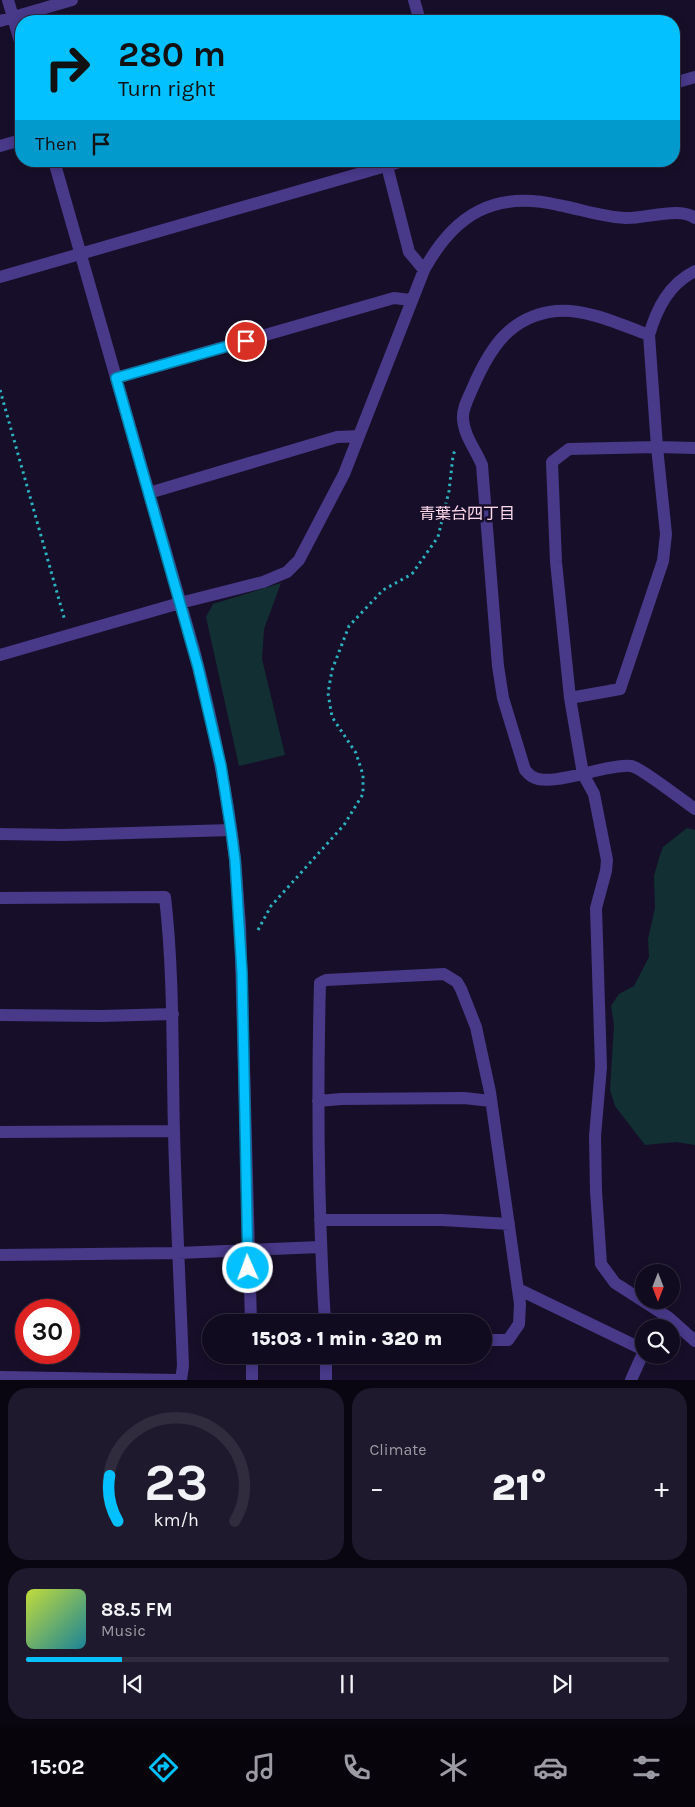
<!DOCTYPE html>
<meta charset="utf-8">
<style>
body{margin:0;font-family:Karla,"Noto Sans JP",sans-serif;background:#1e192c;color:#f1f3f6;height:100vh;display:flex;flex-direction:column;font-size:19px;white-space:nowrap}
*{box-sizing:border-box;margin:0}
p{font-size:16px;color:#9c9ba4}
.icon{flex:none;width:28px;height:28px;fill:none;stroke:currentColor;stroke-width:2;stroke-linecap:round;stroke-linejoin:round}
.map{position:relative;height:1380px;overflow:hidden}
.sheet{display:flex;flex-direction:column;gap:8px;padding:8px;background:#090611;flex:1}
.sheet>*{flex:none}
.hud{position:absolute;left:15px;top:15px;width:665px;height:152px;border-radius:20px;box-shadow:0 2px 8px #0003,0 0 0 1px #302b3d;background:#03c0ff;color:#111;overflow:hidden}
.needle{width:32px;rotate:180deg}
.fabs{position:absolute;left:635px;top:1264px;display:grid;gap:10px}
.fabs a{display:grid;place-items:center;width:45px;height:45px;border-radius:50%;background:#110b1f;box-shadow:0 2px 8px #0003,0 0 0 1px #302b3d;font-size:25px}
.speed{position:absolute;left:15px;top:1299px;display:flex;gap:10px;font-size:25px;font-weight:700;text-align:center}
.speed>*{display:grid;place-content:center;width:65px;height:65px;border-radius:50%;background:#110b1f;box-shadow:0 2px 8px #0003,0 0 0 1px #302b3d;line-height:1}
.speed .limit{border:8px solid #d22;background:#fff;color:#111}
.pin{position:absolute;display:grid;place-items:center;width:42px;height:42px;color:#fff;margin:-21px;border:2px solid #fff;border-radius:50%;box-shadow:0 1px 5px #0007}
.me{position:absolute;width:55px;margin:-28px;rotate:358deg;stroke-linejoin:round;filter:drop-shadow(0 0 4px #0008)}
.turn{display:flex;align-items:center;gap:18px;height:105px;padding:0 20px;font-size:22px}
.turn .icon{width:65px;height:65px;stroke-width:2.5}
.turn b{display:block;font-size:35px;line-height:42px}
.then{display:flex;align-items:center;height:48px;padding:0 20px;background:#0003;gap:10px;font-size:19px}
.big{font-size:38px;font-weight:800;line-height:1.1}
.sheet .card{flex:1;display:flex;flex-direction:column;justify-content:center;gap:8px;min-width:0;padding:0 18px;border-radius:20px;background:#1e192c}
.sheet .dial{align-items:center;gap:0}
.dial svg{height:130px;overflow:visible;fill:none;stroke:#302b3d;stroke-width:7;stroke-linecap:round;text-anchor:middle}
.dial text{fill:#f1f3f6;stroke:none}
.song{display:flex;align-items:center;gap:15px}
.cover{width:60px;height:60px;border-radius:8px;background:linear-gradient(135deg,hsl(70 70% 55%),hsl(190 70% 35%))}
.played{height:5px;border-radius:2px;background:linear-gradient(90deg,#03c0ff 15%,#302b3d 15%)}
.keys{display:flex;justify-content:space-around;direction:ltr}
.heat{display:flex;justify-content:space-between;align-items:center;font-size:28px;direction:ltr}
.sheet .tiles{flex:1;display:grid;gap:8px;grid-template-columns:1fr 1fr}
.card:last-child{grid-column:span 2}
.trip{position:absolute;left:202px;top:1314px;width:290px;height:50px;border-radius:25px;background:#110b1f;box-shadow:0 2px 8px #0003,0 0 0 1px #302b3d;font-weight:800;line-height:50px;text-align:center}
.dock{display:flex;height:80px;justify-content:space-around;align-items:center;background:#07040c;color:#9c9ba4}
.dock .icon{width:35px;height:35px}
.dock .current{color:#03c0ff}
.dock b{font-size:22px;color:#f1f3f6}
.map>svg:first-child{display:block}
</style>
<div class="map">
<svg width="695" height="1380" viewBox="0 0 695 1380">
<rect width="100%" height="100%" fill="#170f29"/>
<path fill="#122f33" d="M281,583l-17,46 -2,30 23,96 -46,11 -33,-149 7,-13z
M687,828l8,2v315l-19,-3 -31,3 -30,-39 -5,-16 4,-65 -3,-19 8,-12 15,-8 15,-29 -1,-18 7,-31 -1,-32 5,-18 4,-11z"/>
<g fill="none" stroke-linecap="round" stroke-linejoin="round">
<path stroke="#2cb1be" stroke-width="3" stroke-dasharray="2.5 4" stroke-linecap="butt" d="M0,390l65,231
M258,930l13,-24 73,-81 19,-31v-19l-7,-22 -24,-36 -4,-24 4,-23 17,-44 34,-36 29,-16 26,-37 11,-46 4,-35 2,-6"/>
<path stroke="#483989" stroke-width="12" d="M8,0l13,45
M414,0l6,21
M0,21l72,-21
M0,146l21,-6
M54,161l140,489c18,69 33,138 41,209 2,22 3,43 5,65l11,398
M387,166l22,86 15,18
M695,271c-26,13 -38,37 -46,64l8,112 9,87 -3,27 -43,128 -50,9 -14,-136 -4,-100 17,-13 88,-2 38,1
M649,335c-27,-10 -64,-27 -93,-24 -46,5 -66,37 -83,76 -4,10 -11,21 -10,32 1,17 13,31 19,46l16,201 5,32 22,72c2,2 5,6 8,7 19,11 74,-14 98,-11 9,1 54,36 64,43
M116,378l278,-80 17,2
M149,493l188,-56 22,-1
M0,655l180,-52 83,-21 24,-10 12,-12 45,-86 80,-204c30,-55 70,-80 134,-65 22,4 44,12 67,13 20,1 55,-12 70,0
M570,698l13,76 11,20 13,66 -1,11 -10,37 5,159 -6,69 1,55 5,73 14,19 53,34 27,24
M0,834l63,1 168,-5
M0,898l165,-1c9,78 7,156 9,235 2,78 6,156 9,234l-2,14
M0,1015l101,1 72,-2
M318,1101l23,-2 123,-1 27,3
M0,1132l174,-1
M320,1220h122l67,4
M0,1255l178,-2 142,-6
M518,1289l126,61
M325,1322c-7,-113 -8,-225 -5,-339l6,-3 118,-6 13,8 4,7 15,38 14,65 30,212 -1,20 -11,16h-24
M0,1377l177,3
M252,1380v-25
M326,1380v-25
M631,1380l13,-29"/>
<path stroke="#483989" stroke-width="12" d="M674,83l21,-6
M0,277l403,-116"/>
</g>
<g fill="none" stroke-linecap="round" stroke-linejoin="round">
<g stroke="#027da6" stroke-width="12">
<path id="route" d="M246,341l-130,37 82,289 23,99 10,64 4,30 7,113 6,295"/>
</g>
<use href="#route" stroke="#03c0ff" stroke-width="9"/>
</g>
<g text-anchor="middle" stroke-width="5" stroke-linejoin="round" paint-order="stroke">
<g font-size="16" fill="#ffd9eb" stroke="#170f29">
<text x="467" y="519">青葉台四丁目</text>
</g>
</g>
</svg>
<div class="fabs">
<a><svg class="needle" viewBox="-14 -14 28 28"><path d="M0-13l5 13h-10z" fill="#e53935"/><path d="M0 13l5-13h-10z" fill="#9c9ba4"/></svg></a>
<a><svg class="icon" aria-label="search" viewBox="0 0 24 24"><circle cx="10" cy="10" r="6"/><path d="M15 15l6 6"/></svg></a>
</div>
<div class="speed"><div class="limit">30</div></div>
<div class="pin" style="left:246px;top:341px;background:#d93025"><svg class="icon" aria-label="arrive" viewBox="0 0 24 24"><path d="M6 21V4h12l-3 4 3 4H6"/></svg></div>
<svg class="me" style="left:248px;top:1268px" viewBox="-20 -20 40 40"><circle r="17" fill="#03c0ff" stroke="#fff" stroke-width="3"/><path d="M0-11L8 9 0 5-8 9z" fill="#fff"/></svg>
<div class="trip">15:03 · 1 min · 320 m</div>
<div class="hud">
<div class="turn"><svg class="icon" aria-label="right" viewBox="0 0 24 24"><path d="M7 20v-9h11M14 6l5 5-5 5"/></svg><div><b>280 m</b>Turn right</div></div>
<div class="then">Then<svg class="icon" aria-label="arrive" viewBox="0 0 24 24"><path d="M6 21V4h12l-3 4 3 4H6"/></svg></div>
</div>
</div>
<section class="sheet">
<div class="tiles">
<div class="card dial"><svg viewBox="0 0 100 80">
<path d="M14 69A42 42 0 1 1 86 69"/>
<path d="M14 69A42 42 0 0 1 9 41" stroke="#03c0ff"/>
<text x="50" y="56" font-size="32" font-weight="700">23</text>
<text x="50" y="72" font-size="11">km/h</text>
</svg></div>
<div class="card"><p>Climate</p>
<div class="heat"><a>−</a><b class="big">21°</b><a>+</a></div>
</div>
<div class="card">
<div class="song"><i class="cover"></i><div><b>88.5 FM</b><p>Music</p></div></div>
<div class="played"></div>
<div class="keys"><svg class="icon" aria-label="previous" viewBox="0 0 24 24"><path d="M18 5L8 12l10 7zM5 5v14"/></svg><svg class="icon" aria-label="pause" viewBox="0 0 24 24"><path d="M8 5v14M16 5v14"/></svg><svg class="icon" aria-label="next" viewBox="0 0 24 24"><path d="M6 5l10 7-10 7zM19 5v14"/></svg></div>
</div>
</div>
</section>
<nav class="dock">
<b>15:02</b>
<svg class="icon current" aria-label="directions" viewBox="0 0 24 24"><path d="M12 3l9 9-9 9-9-9zM9 14v-3h6M13 9l2 2-2 2"/></svg>
<svg class="icon" aria-label="music" viewBox="0 0 24 24"><path d="M9 18V5l10-2v13"/><circle cx="6" cy="18" r="3"/><circle cx="16" cy="16" r="3"/></svg>
<svg class="icon" aria-label="phone" viewBox="0 0 24 24"><path d="M5 4h4l2 5-3 2q2 4 5 5l2-3 5 2v4C11 20 4 13 5 4z"/></svg>
<svg class="icon" aria-label="climate" viewBox="0 0 24 24"><path d="M12 3v18M4 7l16 10M4 17L20 7"/></svg>
<svg class="icon" aria-label="car" viewBox="0 0 24 24"><path d="M5 17H2v-5l4-1 3-4h7l3 4 3 1v5h-3M9 17h6M6 11h13"/><circle cx="7" cy="17" r="2"/><circle cx="17" cy="17" r="2"/></svg>
<svg class="icon" aria-label="filters" viewBox="0 0 24 24"><path d="M4 7h16M4 17h16"/><circle cx="9" cy="7" r="2"/><circle cx="15" cy="17" r="2"/></svg>
</nav>
